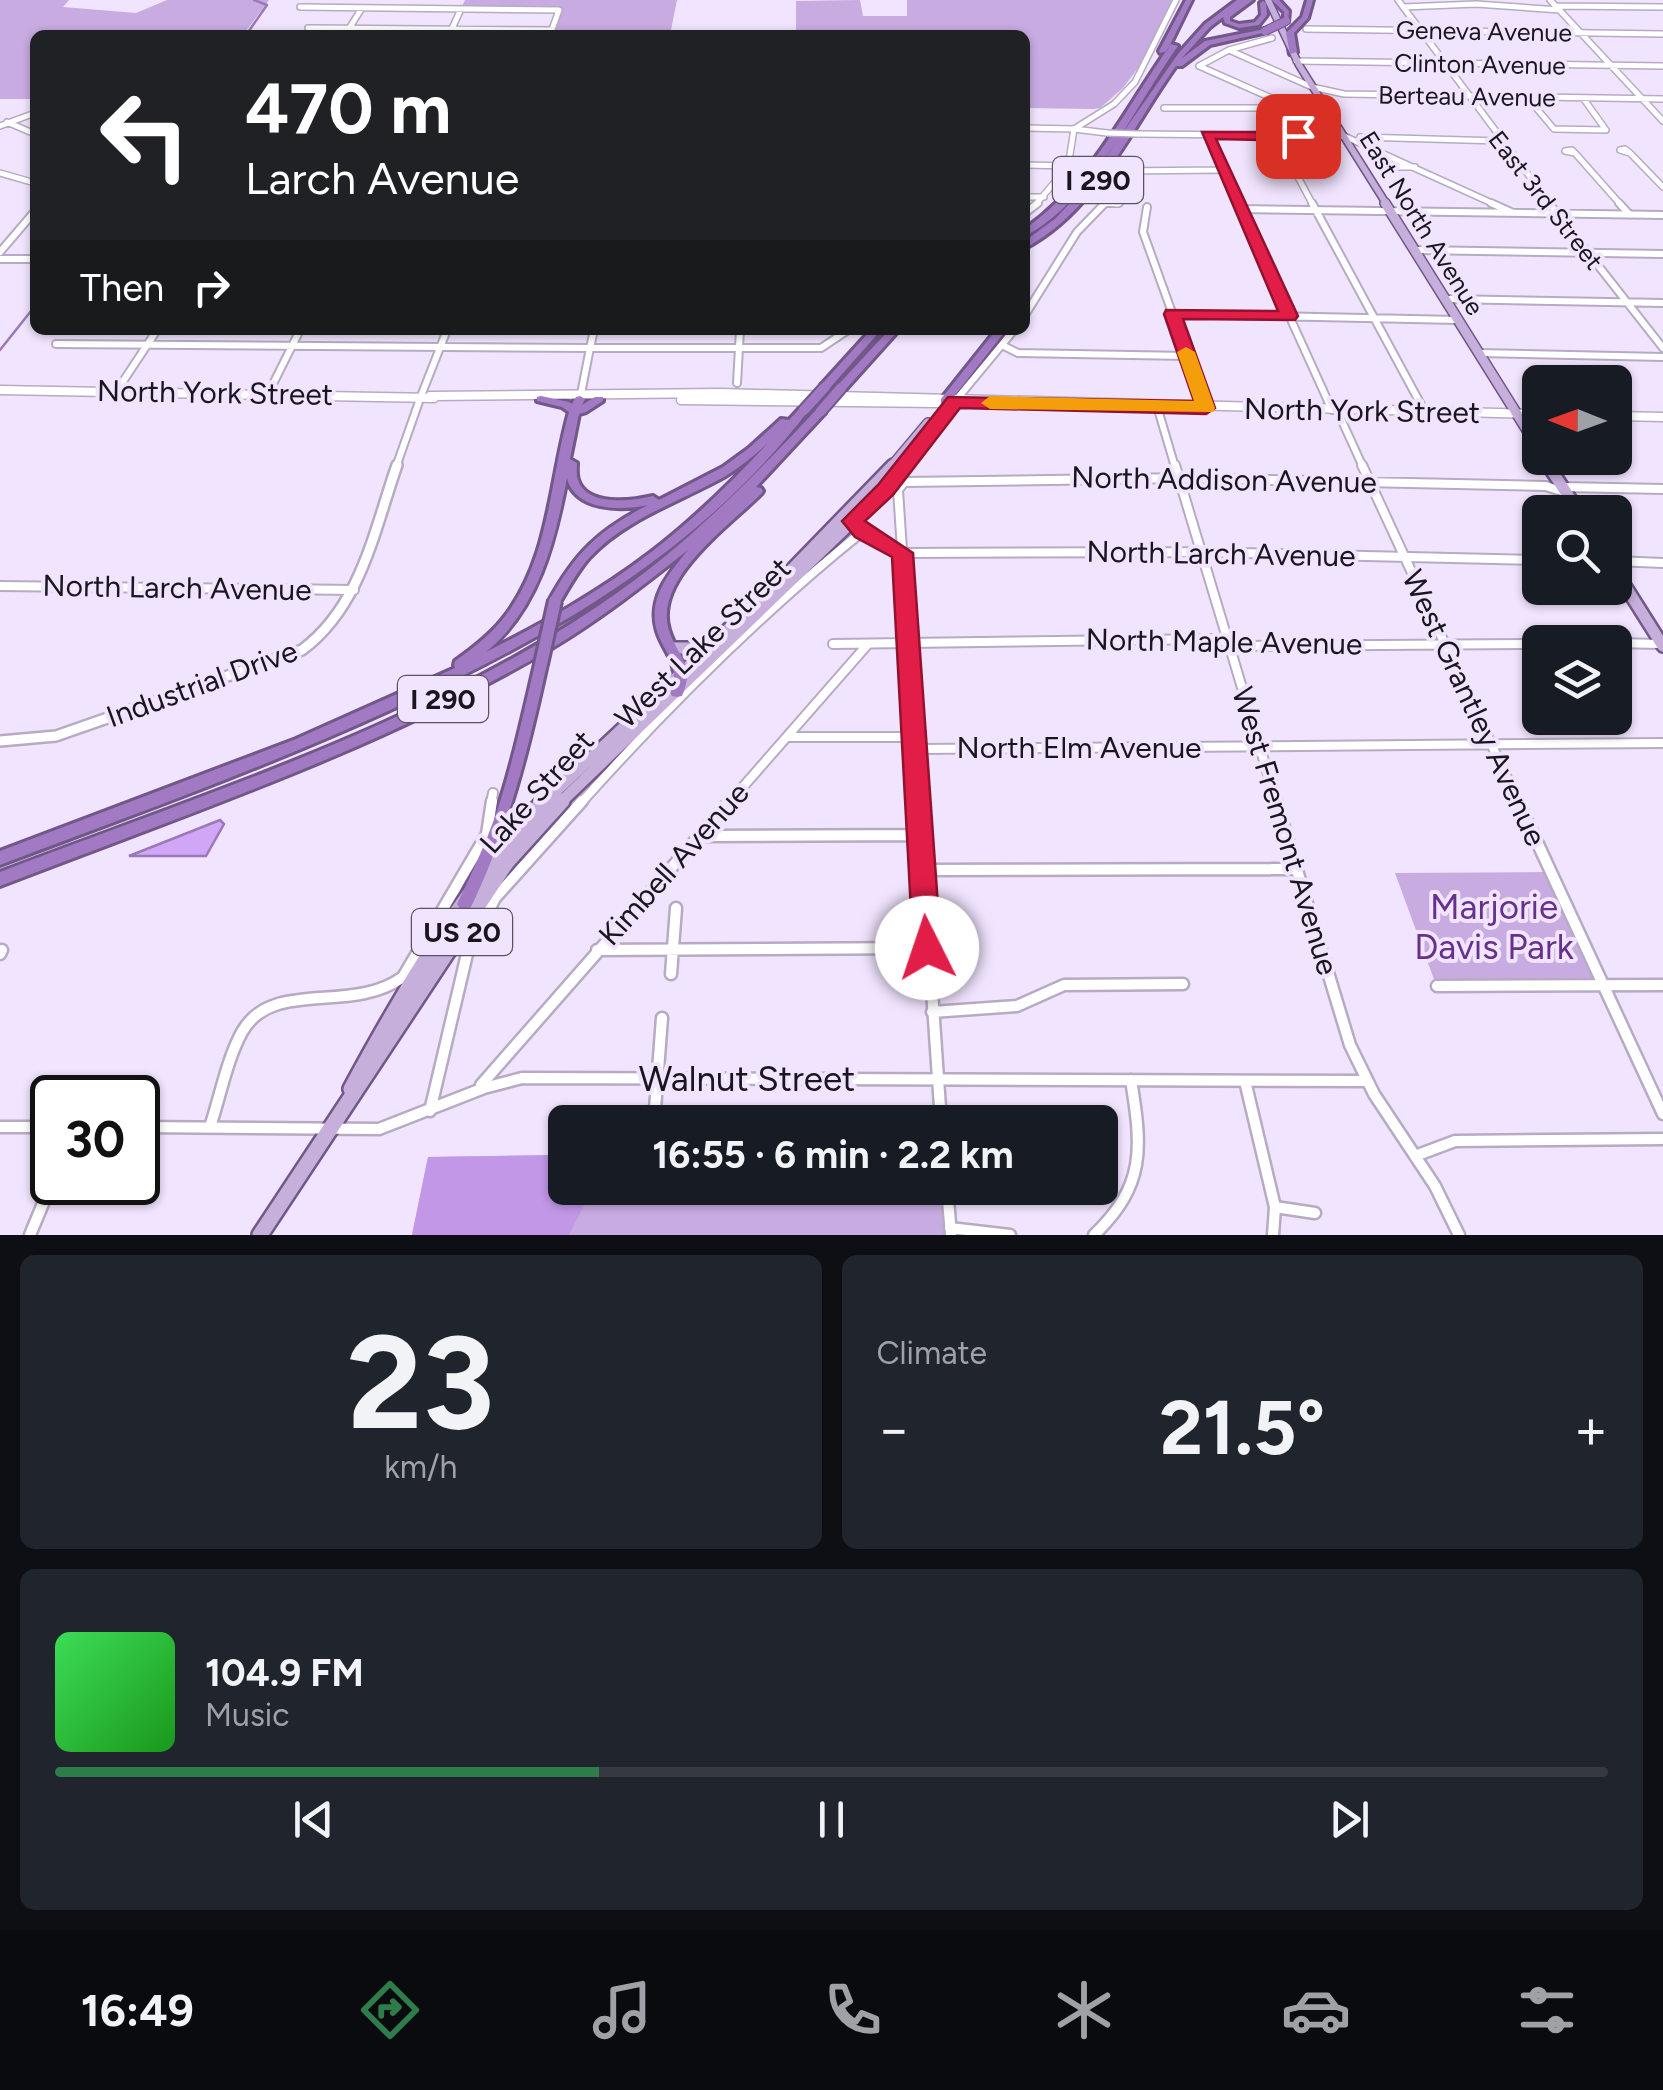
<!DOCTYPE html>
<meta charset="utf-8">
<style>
body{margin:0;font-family:Figtree,sans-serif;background:#20242c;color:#f1f3f6;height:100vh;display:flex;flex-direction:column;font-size:38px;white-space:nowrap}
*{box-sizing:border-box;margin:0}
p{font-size:32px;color:#9ea1a6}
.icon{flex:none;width:55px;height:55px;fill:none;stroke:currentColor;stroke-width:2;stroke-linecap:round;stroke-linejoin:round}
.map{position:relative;height:1235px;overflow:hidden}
.side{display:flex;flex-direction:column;gap:20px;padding:20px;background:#0d0f14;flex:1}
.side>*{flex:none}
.guide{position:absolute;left:30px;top:30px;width:1000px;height:305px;border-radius:15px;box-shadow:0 2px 8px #0004;background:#202124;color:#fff;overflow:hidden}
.needle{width:65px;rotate:271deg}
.buttons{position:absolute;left:1522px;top:365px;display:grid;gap:20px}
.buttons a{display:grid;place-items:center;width:110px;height:110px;border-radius:15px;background:#171b24;box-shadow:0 2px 8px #0004;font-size:50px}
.speed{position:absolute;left:30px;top:1075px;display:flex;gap:20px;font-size:50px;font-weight:700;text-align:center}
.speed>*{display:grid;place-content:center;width:130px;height:130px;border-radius:50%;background:#171b24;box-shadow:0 2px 8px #0004;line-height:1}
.speed .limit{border:5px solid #111;border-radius:15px;background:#fff;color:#111}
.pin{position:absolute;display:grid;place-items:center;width:85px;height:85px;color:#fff;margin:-42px;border-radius:20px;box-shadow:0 5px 15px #0006}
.me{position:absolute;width:110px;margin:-55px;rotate:356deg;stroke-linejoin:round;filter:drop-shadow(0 0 8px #0008)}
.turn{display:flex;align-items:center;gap:35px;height:210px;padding:0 50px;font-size:45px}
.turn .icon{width:130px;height:130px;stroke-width:2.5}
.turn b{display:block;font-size:70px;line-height:85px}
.then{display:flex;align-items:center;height:95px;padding:0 50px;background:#0003;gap:20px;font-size:38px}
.big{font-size:75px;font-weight:700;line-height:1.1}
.side .widget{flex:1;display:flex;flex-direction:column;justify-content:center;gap:15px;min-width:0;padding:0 35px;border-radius:15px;background:#20242c}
.side .dial{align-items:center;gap:0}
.dial b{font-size:130px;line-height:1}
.song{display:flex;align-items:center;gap:30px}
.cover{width:120px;height:120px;border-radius:15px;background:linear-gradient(135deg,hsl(130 70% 55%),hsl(120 70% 35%))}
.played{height:10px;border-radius:5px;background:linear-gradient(90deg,#2f7c4b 35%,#363941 35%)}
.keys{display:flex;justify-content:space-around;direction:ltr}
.heat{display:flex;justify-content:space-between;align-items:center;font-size:55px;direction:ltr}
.side .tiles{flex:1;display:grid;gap:20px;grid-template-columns:1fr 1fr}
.widget:last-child{grid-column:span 2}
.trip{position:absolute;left:548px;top:1105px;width:570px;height:100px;border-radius:15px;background:#171b24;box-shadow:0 2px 8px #0004;font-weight:700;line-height:100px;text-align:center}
.tab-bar{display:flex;height:160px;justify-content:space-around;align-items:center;background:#090b0e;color:#9ea1a6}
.tab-bar .icon{width:70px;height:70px}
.tab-bar .selected{color:#2f7c4b}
.tab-bar b{font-size:45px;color:#f1f3f6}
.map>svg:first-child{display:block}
</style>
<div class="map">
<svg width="1663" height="1235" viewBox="0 0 1663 1235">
<rect width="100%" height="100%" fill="#f1e4fe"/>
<path fill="#c7abe1" d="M0,0h69l-6,7 73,6 31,-13h102l-26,35h-208v64h-35z
M465,0h212l-7,35h-118l9,-27h-100z
M860,0l3,16h44v-16h267l-30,60 -21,28 -23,20 -7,1 -68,-1v-73h-229v-34z
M1546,872l48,107 -159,3 -40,-109z
M565,1155v33h376l3,47h-532l16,-78z"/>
<path fill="#c297e7" d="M565,1155v33h28l-24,47h-157l16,-78z"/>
<path fill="#d1a6f7" stroke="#9a7ab6" stroke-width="2.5" d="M220,820l4,4 -18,32h-77z"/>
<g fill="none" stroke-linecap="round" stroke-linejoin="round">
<path stroke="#9a7ab6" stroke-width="2.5" d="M246,35l21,-30 -13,-5
M0,350l35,-44"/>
<g stroke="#b7abc3" stroke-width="8">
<path id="minor-far3" d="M1398,0l153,205
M1550,0l113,121
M1556,6l107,1
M300,7l259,3 -9,25
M1403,7l73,-3 84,6
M308,28l244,2
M1306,29l357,5
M345,35l17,-27
M449,35l12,-26
M1229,50l83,37 32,7 319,5
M1296,61l367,5
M1199,66l122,54
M1199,66l30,-16 43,-12
M1527,97l27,32 52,1 -23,-32
M1164,108h122
M7,122l28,12
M0,126l35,-13
M1025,128l49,1
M1207,135l32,70
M1276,136l37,69
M1344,136l152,69
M1360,137l140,4
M1625,149l5,4 -10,-3z
M1572,150l3,3 -10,-2z
M1575,153l46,52
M1630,153l33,34
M1025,165l45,1
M1386,167h29
M0,173l35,10
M1025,197h19
M1105,203l13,1 9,-16 -12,-2
M1104,205l20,-34 97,-1"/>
</g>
<g stroke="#b7abc3" stroke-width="10">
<path id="minor-far2" d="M1105,203h14
M1238,203l94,207
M1312,203l113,209
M1491,203l20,9
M1549,203l114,145
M1619,203l10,11
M1147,207l-4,25 63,175
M1240,209l423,6
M1415,250l248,4
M0,252l35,-41
M0,259h35
M1445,299l218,4
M1172,314l286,6
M1025,315l52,-83 28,-29
M56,344l534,4 4,-18
M1002,345l16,8 169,3
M1479,353l184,4
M737,383l3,-53
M116,392l41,-62
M268,394l32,-64
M421,396l26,-66
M956,400l58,-70
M1157,406l18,61
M1337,410l26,57"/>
</g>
<g stroke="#b7abc3" stroke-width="12">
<path id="minor-far1" d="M1175,465l102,339
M1362,465l157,339
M1563,487l100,2
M859,529l44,24 297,-1 340,8
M1615,561l48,2
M0,586l354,4
M1615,643l45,1
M833,644l381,-5 27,7 299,-2
M787,737h127
M916,749l747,-6
M491,804l2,-11
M580,804c87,-97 181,-191 282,-272
M728,804l140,-160
M919,804l-21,-314 6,-8 281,-4 361,8 18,6"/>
</g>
<g stroke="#b7abc3" stroke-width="15">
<path id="minor" d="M919,801l22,321
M1276,801l74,244 24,49 61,92 24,49
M1518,801l145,313
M700,836l220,-1
M922,870l374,-1
M597,950l330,-2
M0,954l2,-4
M671,974l5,-66
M1437,986l226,-1
M932,1012l85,-6 47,-21 119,-1
M1245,1081l30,126 -2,28
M481,1085l249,-284
M430,1111l37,-157 28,-56 87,-97
M654,1122l8,-104
M0,1127h52
M138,1127l241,2 105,-41 38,-10 844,3
M210,1127c10,-30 17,-68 32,-95 30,-54 109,-17 161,-55l84,-143 5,-33
M1415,1156l40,-15 208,-2
M947,1188l4,47
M1275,1207l40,6
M950,1228l60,7
M30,1235l22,-53
M1094,1235c52,-50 48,-87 37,-155"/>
</g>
<g stroke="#b7abc3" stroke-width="8">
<path id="tertiary-far2" d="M1074,129l33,4
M1138,134l206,2
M1035,205l33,-38 6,-38 40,-25 21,-22 41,-82"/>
</g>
<g stroke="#b7abc3" stroke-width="10">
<path id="tertiary-far1" d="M1025,213l13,-10
M580,399l10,-51h231l27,-18
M396,467l25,-71"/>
</g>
<g stroke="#b7abc3" stroke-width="14">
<path id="tertiary" d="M0,741l56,-5 246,-86c59,-44 72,-119 95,-185"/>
</g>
<g stroke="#b7abc3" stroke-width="11">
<path id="secondary" d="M0,390l434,8
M430,396l290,-3 820,21
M681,400l258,3
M1615,416l48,1"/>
</g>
<g stroke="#725789" stroke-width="9">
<path id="primary-far3" d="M1268,0l31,65 88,140"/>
</g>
<g stroke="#725789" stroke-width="12">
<path id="primary-far2" d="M1385,203l155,248
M1544,458l6,9
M891,467l37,-44
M903,467l51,-65"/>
</g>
<g stroke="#725789" stroke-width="16">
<path id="primary-far1" d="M1548,465l31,47
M1615,570l48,76
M674,648h31
M542,804l251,-236 100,-103
M559,804l326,-314 20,-25"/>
</g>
<g stroke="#725789" stroke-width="20">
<path id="primary" d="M351,1089c55,-102 115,-201 193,-288
M260,1235l246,-372 56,-62"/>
</g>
<g stroke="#725789" stroke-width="6">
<path id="motorway" d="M1186,0h6l-25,51 -7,2 -1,-2z
M1237,0h16l-23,17v4l9,3 16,-2 6,-7 -1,-12 3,-2 3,2 1,12 -8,10 -20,3 -14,-5 -2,-6 -13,10 -29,32 24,-18 60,-12 4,2 -2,1 -57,13 -28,21h-6c-44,61 -80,145 -151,182v-7l31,-23 28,-30 94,-134 27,-30z
M1272,0h7l10,11 -1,11h-4v-10z
M1307,0h6l-5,18 -14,15 3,19 -7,2 -4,-21 16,-16z
M1171,44l7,2c-43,60 -86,156 -153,190v-7c68,-49 99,-119 146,-185z
M871,330h10l-52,59h-8v-4z
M889,330h10l-54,60h-8v-4z
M996,330h10l-57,73h-8v-4z
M541,396l28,6 3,2 4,-7 4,-1 5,3 -3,6 13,-8h8v4l-17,11 -7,2 -9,45 7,4c0,6 -1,11 1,17 9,27 54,21 75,16l6,4 64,-33 26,-19 32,-29 8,1 11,-12h8l1,2c-111,144 -259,227 -421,301 -127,58 -258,105 -388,154v-14l296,-112 159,-71 -1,-3 1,-4c17,-12 34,-25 47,-41 48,-59 47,-138 67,-208l-7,-5 -25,-6v-4zM768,443c-37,40 -75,77 -118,110 -51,39 -107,70 -164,99 52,-43 69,-110 81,-174 8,33 54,33 81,27 -49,25 -73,48 -99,96l6,5 4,-2c9,-16 18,-32 30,-46 36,-39 90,-56 135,-81 16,-10 30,-21 44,-34z
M821,408l4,1v4l-69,74 5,1 2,3 -2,3c-32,32 -108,85 -92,136 9,29 27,33 13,66l-5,1 -5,-1 -2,-4c11,-30 -5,-36 -13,-61 -10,-32 12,-58 31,-81 -44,35 -88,69 -136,98 -173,102 -366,166 -552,238v-14c209,-80 446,-154 628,-287 71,-52 130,-113 189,-176z
M541,659l5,1 1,4c-19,87 -38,164 -77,245l-5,2 -5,-2 -3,-5c14,-29 27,-57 38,-87 17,-50 28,-102 40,-153l1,-4z"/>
</g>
<use href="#minor-far3" stroke="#fff" stroke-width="5"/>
<use href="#minor-far2" stroke="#fff" stroke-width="6"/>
<use href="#minor-far1" stroke="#fff" stroke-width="8"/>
<use href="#minor" stroke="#fff" stroke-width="10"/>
<use href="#tertiary-far2" stroke="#fff" stroke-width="5"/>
<use href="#tertiary-far1" stroke="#fff" stroke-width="6"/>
<use href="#tertiary" stroke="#fff" stroke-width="9"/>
<use href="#secondary" stroke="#fff" stroke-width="8"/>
<use href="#primary-far3" stroke="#c7afdb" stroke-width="6"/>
<use href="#primary-far2" stroke="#c7afdb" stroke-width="9"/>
<use href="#primary-far1" stroke="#c7afdb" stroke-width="11"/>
<use href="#primary" stroke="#c7afdb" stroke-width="15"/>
<use href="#motorway" fill="#a17ac3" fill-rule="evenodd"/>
<g stroke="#b7abc3" stroke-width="8" stroke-linecap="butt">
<path id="tertiary-bridge" d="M1107,133l31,1"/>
</g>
<g stroke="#725789" stroke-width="10" stroke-linecap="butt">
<path id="motorway-bridge-far2" d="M1265,31l21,-10"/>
</g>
<g stroke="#725789" stroke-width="14" stroke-linecap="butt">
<path id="motorway-bridge-far1" d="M804,410l21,-23
M821,411l20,-23"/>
</g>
<g stroke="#725789" stroke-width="18" stroke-linecap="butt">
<path id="motorway-bridge" d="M541,664l14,-63"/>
</g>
<use href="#tertiary-bridge" stroke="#fff" stroke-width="5"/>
<use href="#motorway-bridge-far2" stroke="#a17ac3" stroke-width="8"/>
<use href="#motorway-bridge-far1" stroke="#a17ac3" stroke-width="10"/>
<use href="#motorway-bridge" stroke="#a17ac3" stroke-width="12"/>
</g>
<path fill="#e11d48" stroke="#92132f" stroke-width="2.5" d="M1202,132h96l7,4 -7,5 -82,-2 82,177 -3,4 -112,-1 32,89 -9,6 -246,-6 -67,87 -28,26 48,32 28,395 -4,10 -10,4 -10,-4 -4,-10 -21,-391 -37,-20 -13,-16 36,-36 70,-88 246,4 -30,-87 2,-4 112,1z"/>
<path fill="#f59e0b" d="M1186,347l9,5 20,56 -2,4 -223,-3 -9,-6 9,-7 204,5 -17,-49z"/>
<g text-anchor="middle" stroke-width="8" stroke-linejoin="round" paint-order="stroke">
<g font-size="25" fill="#1a151e" stroke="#f1e4fe">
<text transform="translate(1484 31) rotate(1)" y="9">Geneva Avenue</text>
<text transform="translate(1480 64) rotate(1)" y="9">Clinton Avenue</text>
<text transform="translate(1467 96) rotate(1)" y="9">Berteau Avenue</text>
<text transform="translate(1546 200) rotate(52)" y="9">East 3rd Street</text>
<text transform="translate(1422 223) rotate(58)" y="9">East North Avenue</text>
</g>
<g fill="#f1e4fe" stroke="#5a5361" stroke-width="2.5">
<rect x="1053" y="157" width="90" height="46" rx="8"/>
<rect x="398" y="676" width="90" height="46" rx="8"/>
<rect x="412" y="909" width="100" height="46" rx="8"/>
</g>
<g font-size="28" font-weight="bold" fill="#1a151e">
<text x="1098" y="190">I 290</text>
<text x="443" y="709">I 290</text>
<text x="462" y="942">US 20</text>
</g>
<g font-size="30" fill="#1a151e" stroke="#f1e4fe">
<text transform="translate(215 393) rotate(1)" y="10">North York Street</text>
<text transform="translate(1362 411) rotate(1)" y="10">North York Street</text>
<text transform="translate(1224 480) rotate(1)" y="10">North Addison Avenue</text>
<text transform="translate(1221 554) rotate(1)" y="10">North Larch Avenue</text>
<text transform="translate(177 588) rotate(1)" y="10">North Larch Avenue</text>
<text transform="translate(1224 642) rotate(1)" y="10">North Maple Avenue</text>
<text transform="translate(703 643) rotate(-44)" y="10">West Lake Street</text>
<text transform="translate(202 684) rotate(-20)" y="10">Industrial Drive</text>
<text transform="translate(1474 708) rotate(65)" y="10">West Grantley Avenue</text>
<text x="1079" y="758">North Elm Avenue</text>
<text transform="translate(537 792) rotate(-48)" y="10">Lake Street</text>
<text transform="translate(1285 831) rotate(73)" y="10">West Fremont Avenue</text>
<text transform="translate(674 864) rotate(-48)" y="10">Kimbell Avenue</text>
</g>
<g font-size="35" fill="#66308c" stroke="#f1e4fe">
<text x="1494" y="919">Marjorie<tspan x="1494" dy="40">Davis Park</tspan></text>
</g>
<g font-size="35" fill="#1a151e" stroke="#f1e4fe">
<text x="747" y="1091">Walnut Street</text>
</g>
</g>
</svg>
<div class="buttons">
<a><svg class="needle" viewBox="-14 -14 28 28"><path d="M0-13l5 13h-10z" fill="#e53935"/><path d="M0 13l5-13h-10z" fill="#9ea1a6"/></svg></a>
<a><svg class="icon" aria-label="search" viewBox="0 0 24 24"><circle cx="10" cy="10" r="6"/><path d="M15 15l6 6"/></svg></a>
<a><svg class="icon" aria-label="layers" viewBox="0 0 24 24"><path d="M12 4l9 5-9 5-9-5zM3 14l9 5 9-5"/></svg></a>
</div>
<div class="speed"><div class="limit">30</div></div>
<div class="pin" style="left:1298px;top:136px;background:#d93025"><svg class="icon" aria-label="arrive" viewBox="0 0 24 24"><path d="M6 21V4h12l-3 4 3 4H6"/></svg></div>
<svg class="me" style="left:927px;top:948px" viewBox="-20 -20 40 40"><circle r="19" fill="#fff"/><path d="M0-13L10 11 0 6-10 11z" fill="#e11d48"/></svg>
<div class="trip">16:55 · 6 min · 2.2 km</div>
<div class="guide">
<div class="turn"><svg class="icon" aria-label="left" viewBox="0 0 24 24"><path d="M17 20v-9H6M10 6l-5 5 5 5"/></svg><div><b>470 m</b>Larch Avenue</div></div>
<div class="then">Then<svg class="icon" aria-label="right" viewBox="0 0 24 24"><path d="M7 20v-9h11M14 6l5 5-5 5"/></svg></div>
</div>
</div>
<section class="side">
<div class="tiles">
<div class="widget dial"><b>23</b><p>km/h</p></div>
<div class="widget"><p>Climate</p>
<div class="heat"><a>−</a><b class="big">21.5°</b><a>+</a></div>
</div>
<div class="widget">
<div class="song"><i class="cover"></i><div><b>104.9 FM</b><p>Music</p></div></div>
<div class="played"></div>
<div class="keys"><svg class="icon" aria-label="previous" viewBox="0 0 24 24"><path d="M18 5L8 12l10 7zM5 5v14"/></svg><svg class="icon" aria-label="pause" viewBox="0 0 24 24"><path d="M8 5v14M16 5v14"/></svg><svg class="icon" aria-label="next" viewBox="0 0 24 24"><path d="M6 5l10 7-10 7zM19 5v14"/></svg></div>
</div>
</div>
</section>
<nav class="tab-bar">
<b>16:49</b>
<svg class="icon selected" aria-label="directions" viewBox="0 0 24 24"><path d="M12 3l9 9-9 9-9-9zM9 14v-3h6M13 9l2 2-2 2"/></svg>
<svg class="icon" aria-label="music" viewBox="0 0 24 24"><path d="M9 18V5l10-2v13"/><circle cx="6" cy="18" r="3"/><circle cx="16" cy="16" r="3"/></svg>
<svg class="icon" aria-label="phone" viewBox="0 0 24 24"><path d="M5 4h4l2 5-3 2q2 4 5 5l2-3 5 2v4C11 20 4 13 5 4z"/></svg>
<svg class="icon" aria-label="climate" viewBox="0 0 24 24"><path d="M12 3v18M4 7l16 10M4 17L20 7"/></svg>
<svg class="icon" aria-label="car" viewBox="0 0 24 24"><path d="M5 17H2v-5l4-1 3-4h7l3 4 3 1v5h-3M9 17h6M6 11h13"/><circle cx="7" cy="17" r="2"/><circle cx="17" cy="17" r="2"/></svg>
<svg class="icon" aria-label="filters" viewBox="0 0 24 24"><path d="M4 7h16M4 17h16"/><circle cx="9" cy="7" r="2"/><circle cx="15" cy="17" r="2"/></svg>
</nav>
